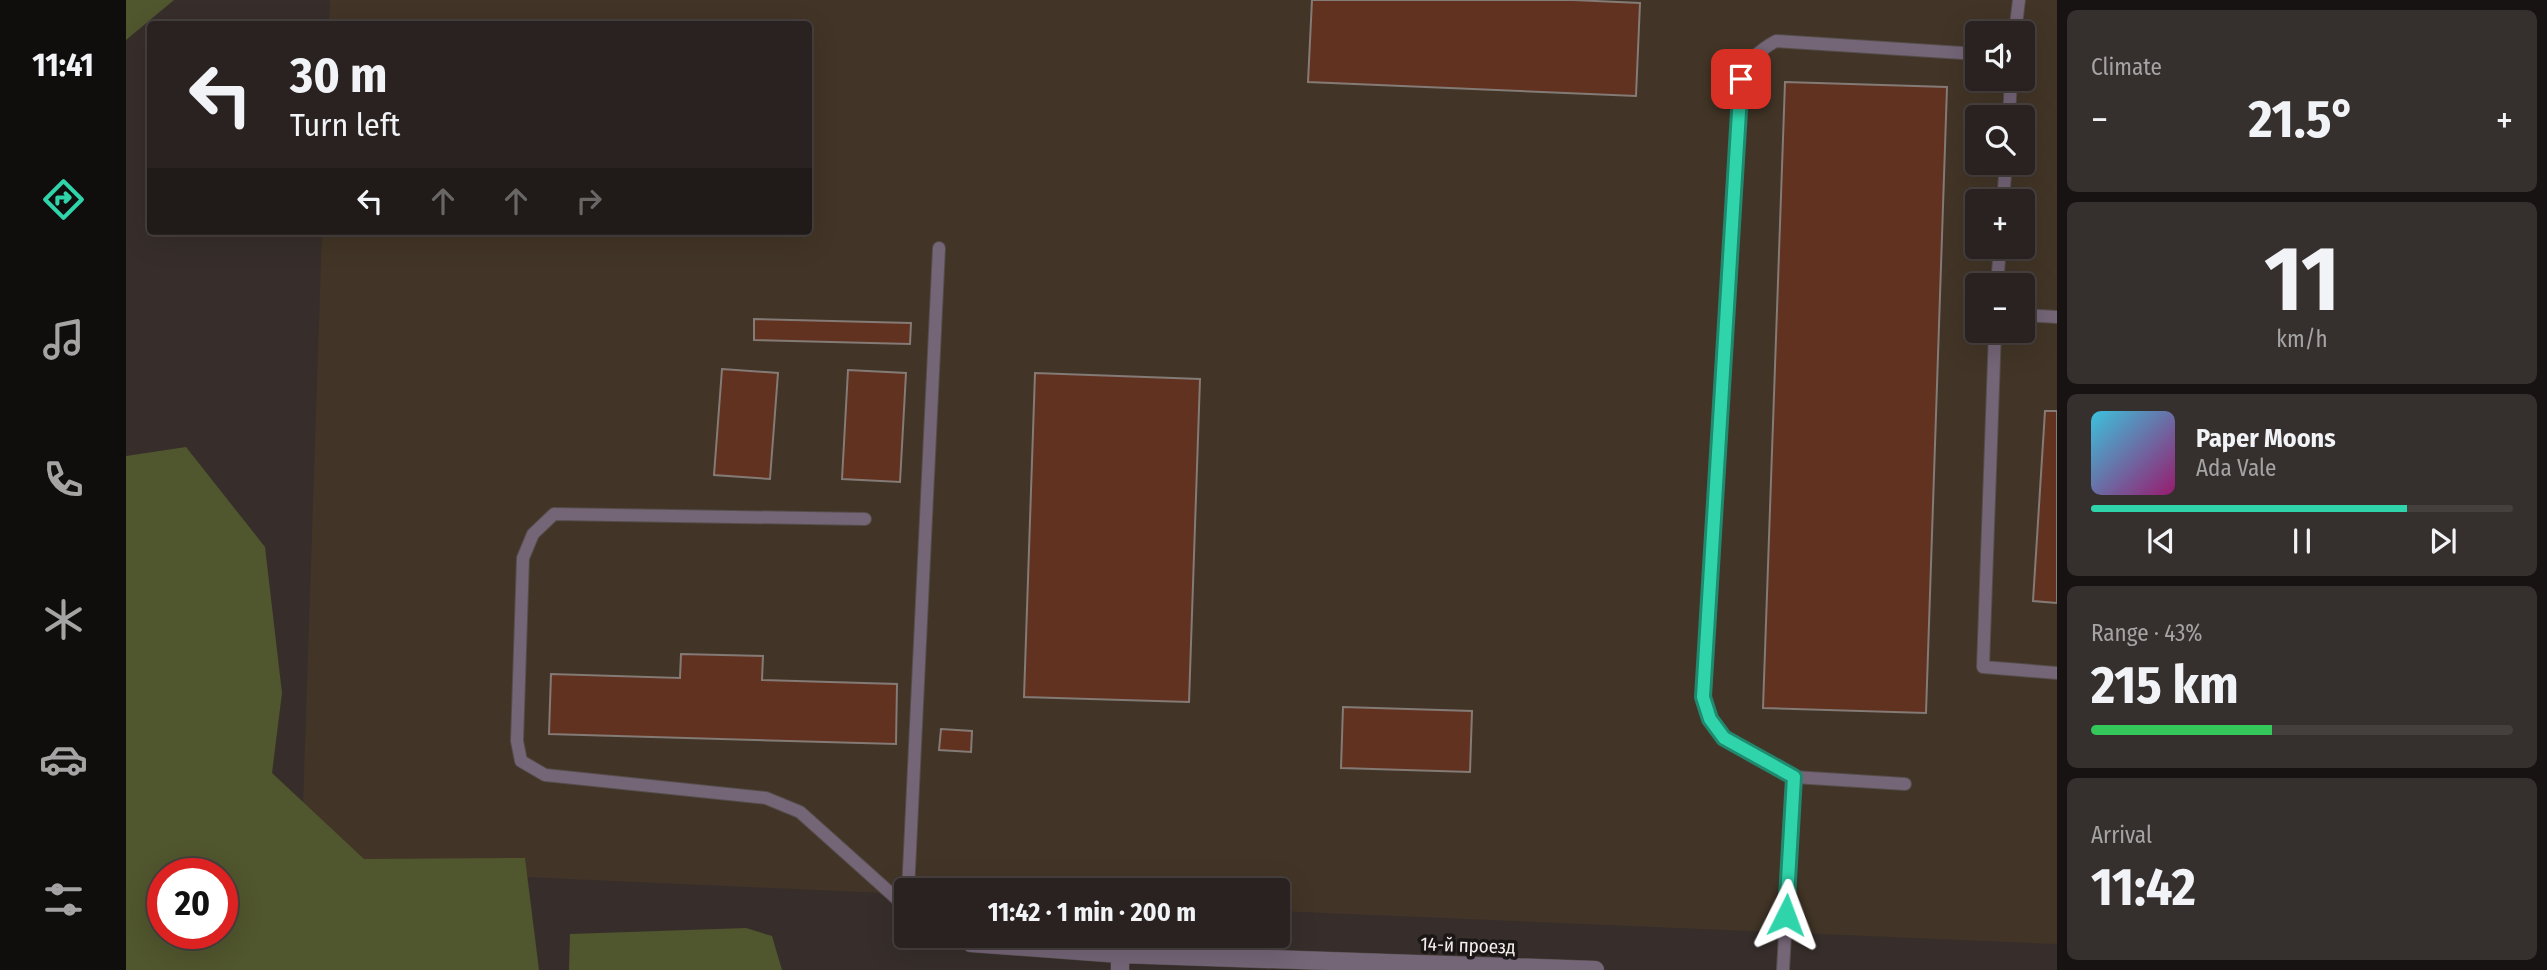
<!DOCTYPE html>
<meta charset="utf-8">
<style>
body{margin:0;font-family:"Fira Sans Condensed",sans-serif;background:#352f2d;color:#f1f3f6;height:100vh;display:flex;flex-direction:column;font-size:26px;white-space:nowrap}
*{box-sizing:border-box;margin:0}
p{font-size:23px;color:#a5a4a5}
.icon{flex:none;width:38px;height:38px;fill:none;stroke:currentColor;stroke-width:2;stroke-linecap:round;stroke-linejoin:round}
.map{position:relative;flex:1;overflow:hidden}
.details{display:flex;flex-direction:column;gap:10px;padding:10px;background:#171312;width:490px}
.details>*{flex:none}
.top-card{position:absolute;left:21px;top:21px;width:665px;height:214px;border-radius:7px;box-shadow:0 7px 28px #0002,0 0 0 2px #453f3e;background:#292220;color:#f1f3f6;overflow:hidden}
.buttons{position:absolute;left:1839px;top:21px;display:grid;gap:14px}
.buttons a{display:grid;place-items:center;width:70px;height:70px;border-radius:7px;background:#292220;box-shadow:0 7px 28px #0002,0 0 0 2px #453f3e;font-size:35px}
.speed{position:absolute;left:21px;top:858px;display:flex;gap:14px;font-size:35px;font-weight:700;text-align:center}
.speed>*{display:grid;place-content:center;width:91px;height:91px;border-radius:50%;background:#292220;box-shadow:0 7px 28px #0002,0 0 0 2px #453f3e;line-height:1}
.speed .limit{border:10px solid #d22;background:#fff;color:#111}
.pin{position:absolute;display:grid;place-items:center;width:60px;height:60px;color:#fff;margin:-30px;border-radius:14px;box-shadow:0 4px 10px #0006}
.me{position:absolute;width:77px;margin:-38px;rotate:3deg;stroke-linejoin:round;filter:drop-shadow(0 0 5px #0008)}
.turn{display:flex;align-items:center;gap:24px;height:147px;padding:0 28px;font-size:32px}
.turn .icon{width:91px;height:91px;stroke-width:2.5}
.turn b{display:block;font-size:49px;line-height:60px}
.lanes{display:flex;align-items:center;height:66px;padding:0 28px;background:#0003;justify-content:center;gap:35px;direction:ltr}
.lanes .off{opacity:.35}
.big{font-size:52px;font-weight:700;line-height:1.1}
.details .widget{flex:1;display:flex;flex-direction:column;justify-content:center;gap:10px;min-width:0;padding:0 24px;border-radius:10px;background:#352f2d}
.details .dial{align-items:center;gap:0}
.dial b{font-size:91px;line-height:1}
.song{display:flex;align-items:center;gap:21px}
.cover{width:84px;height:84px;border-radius:10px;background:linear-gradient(135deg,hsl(190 70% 55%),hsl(320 70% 35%))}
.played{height:7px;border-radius:4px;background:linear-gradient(90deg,#2fd4aa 75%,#453f3e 75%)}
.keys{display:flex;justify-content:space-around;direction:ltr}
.heat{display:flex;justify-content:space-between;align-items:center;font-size:38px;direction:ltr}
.charge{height:10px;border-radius:5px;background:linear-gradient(90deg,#34c759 43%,#453f3e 0)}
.trip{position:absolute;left:768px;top:878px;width:396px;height:70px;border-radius:7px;background:#292220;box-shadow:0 7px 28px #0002,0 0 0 2px #453f3e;font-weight:700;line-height:70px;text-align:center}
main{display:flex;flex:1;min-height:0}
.tabs{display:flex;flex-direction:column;width:126px;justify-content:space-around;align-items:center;background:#100e0d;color:#a5a4a5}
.tabs .icon{width:49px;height:49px}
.tabs .selected{color:#2fd4aa}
.tabs b{font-size:32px;color:#f1f3f6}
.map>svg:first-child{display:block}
</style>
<main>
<nav class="tabs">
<b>11:41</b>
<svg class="icon selected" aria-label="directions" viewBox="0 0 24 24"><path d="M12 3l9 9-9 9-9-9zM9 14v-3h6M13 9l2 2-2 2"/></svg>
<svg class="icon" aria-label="music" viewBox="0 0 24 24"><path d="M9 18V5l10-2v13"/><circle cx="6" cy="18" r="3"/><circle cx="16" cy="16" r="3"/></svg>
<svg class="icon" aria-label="phone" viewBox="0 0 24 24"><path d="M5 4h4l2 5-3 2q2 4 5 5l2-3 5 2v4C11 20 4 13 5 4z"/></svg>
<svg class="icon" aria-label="climate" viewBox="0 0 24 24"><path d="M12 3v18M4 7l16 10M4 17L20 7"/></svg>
<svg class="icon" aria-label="car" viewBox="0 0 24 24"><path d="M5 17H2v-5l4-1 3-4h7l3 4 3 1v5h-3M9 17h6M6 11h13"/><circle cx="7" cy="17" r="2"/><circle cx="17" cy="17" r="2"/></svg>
<svg class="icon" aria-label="filters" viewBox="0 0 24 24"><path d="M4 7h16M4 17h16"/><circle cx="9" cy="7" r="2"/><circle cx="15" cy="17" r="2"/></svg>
</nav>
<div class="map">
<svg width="1931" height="970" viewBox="0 0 1931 970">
<rect width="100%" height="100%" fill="#372e2b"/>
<path fill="#423527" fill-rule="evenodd" d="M204,0h1727v944l-779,-33v-20h-372v3l-605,-27 21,-636h486v-207h-479zM1852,33h45v46h-45zM1852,117h45v46h-45zM1852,201h45v46h-45zM1852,285h45v46h-45z"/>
<path fill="#50562d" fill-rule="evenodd" d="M0,0h48l-48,40z
M60,447l79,100 17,146 -10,80 92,86 161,-1 14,112h-413v-514zM37,873h59v60h-59z
M620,928l26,8 10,34h-213l1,-36z"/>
<path fill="#613220" stroke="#847a76" stroke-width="2" d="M1186,0h261l67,3 -4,93 -328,-14z
M1659,82l162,5 -21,626 -163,-5z
M628,319l157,4 -1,21 -156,-4z
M596,369l56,4 -8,106 -56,-4z
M722,370l58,3 -6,109 -58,-3z
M909,373l165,6 -11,323 -165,-5z
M1919,411h12v192l-24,-2z
M555,654l82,2 -1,24 135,4 -1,60 -347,-10 2,-60 129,4z
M1217,707l129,4 -2,61 -129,-4z
M815,729l31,2 -1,21 -32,-2z"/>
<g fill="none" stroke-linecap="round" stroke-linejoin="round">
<g stroke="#554d4a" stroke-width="14">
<path id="lane" d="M1889,33l4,-33
M1883,117l2,-38
M1877,201l3,-38
M1871,285l3,-38
M1897,315l34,2
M1869,331l-12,336 74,6
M739,519l-311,-5 -21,20 -10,24 -6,183 4,20 24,14 221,23 34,14 106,95
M1668,777l111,7
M782,891l31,-643
M826,936l19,7
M1657,970l11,-193 -70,-39 -14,-19 -7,-22 38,-618c8,-19 17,-28 35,-38l202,13"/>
</g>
<g stroke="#554d4a" stroke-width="19">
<path id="street" d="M845,943l149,11
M994,970v-16l475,16"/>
</g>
<use href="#lane" stroke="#746577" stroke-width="12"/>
<use href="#street" stroke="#746577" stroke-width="18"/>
</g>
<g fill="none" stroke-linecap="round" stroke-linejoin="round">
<g stroke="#1f8a6e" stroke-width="18">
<path id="route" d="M1615,79l-38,618 7,22 14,19 70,39 -8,138"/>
</g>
<use href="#route" stroke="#2fd4aa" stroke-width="12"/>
</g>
<g text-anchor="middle" stroke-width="7" stroke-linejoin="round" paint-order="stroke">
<g font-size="19" fill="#f4efec" stroke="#1b1716">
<text transform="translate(1342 945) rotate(2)" y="7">14-й проезд</text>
</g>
</g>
</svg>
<div class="buttons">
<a><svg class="icon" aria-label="sound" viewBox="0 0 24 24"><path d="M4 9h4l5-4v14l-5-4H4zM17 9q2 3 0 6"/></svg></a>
<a><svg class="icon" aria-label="search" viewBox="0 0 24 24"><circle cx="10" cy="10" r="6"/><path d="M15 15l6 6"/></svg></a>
<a>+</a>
<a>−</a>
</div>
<div class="speed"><div class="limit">20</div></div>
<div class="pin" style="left:1615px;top:79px;background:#d93025"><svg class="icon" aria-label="arrive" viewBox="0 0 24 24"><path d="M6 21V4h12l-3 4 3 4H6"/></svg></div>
<svg class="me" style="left:1660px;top:915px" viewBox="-20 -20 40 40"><path d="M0-17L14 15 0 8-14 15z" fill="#2fd4aa" stroke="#fff" stroke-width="4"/></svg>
<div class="trip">11:42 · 1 min · 200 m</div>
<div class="top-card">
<div class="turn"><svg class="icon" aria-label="left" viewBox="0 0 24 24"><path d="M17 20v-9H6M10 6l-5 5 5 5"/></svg><div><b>30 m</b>Turn left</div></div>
<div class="lanes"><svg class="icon" aria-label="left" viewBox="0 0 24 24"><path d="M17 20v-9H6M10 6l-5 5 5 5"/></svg><svg class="icon off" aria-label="ahead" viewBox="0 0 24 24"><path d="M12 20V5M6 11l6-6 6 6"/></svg><svg class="icon off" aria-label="ahead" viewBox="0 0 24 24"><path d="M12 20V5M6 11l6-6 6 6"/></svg><svg class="icon off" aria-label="right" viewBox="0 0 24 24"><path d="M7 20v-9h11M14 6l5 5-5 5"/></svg></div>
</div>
</div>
<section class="details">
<div class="widget"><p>Climate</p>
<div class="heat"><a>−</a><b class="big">21.5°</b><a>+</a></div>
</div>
<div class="widget dial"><b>11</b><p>km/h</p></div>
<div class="widget">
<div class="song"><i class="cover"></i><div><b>Paper Moons</b><p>Ada Vale</p></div></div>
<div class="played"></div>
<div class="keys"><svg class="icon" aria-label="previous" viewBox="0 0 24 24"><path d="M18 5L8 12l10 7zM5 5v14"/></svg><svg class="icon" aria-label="pause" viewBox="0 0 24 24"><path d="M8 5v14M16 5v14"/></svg><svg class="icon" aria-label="next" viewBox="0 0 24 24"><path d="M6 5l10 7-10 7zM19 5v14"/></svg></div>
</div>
<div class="widget"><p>Range · 43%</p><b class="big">215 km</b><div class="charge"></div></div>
<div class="widget"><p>Arrival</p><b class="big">11:42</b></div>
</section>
</main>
